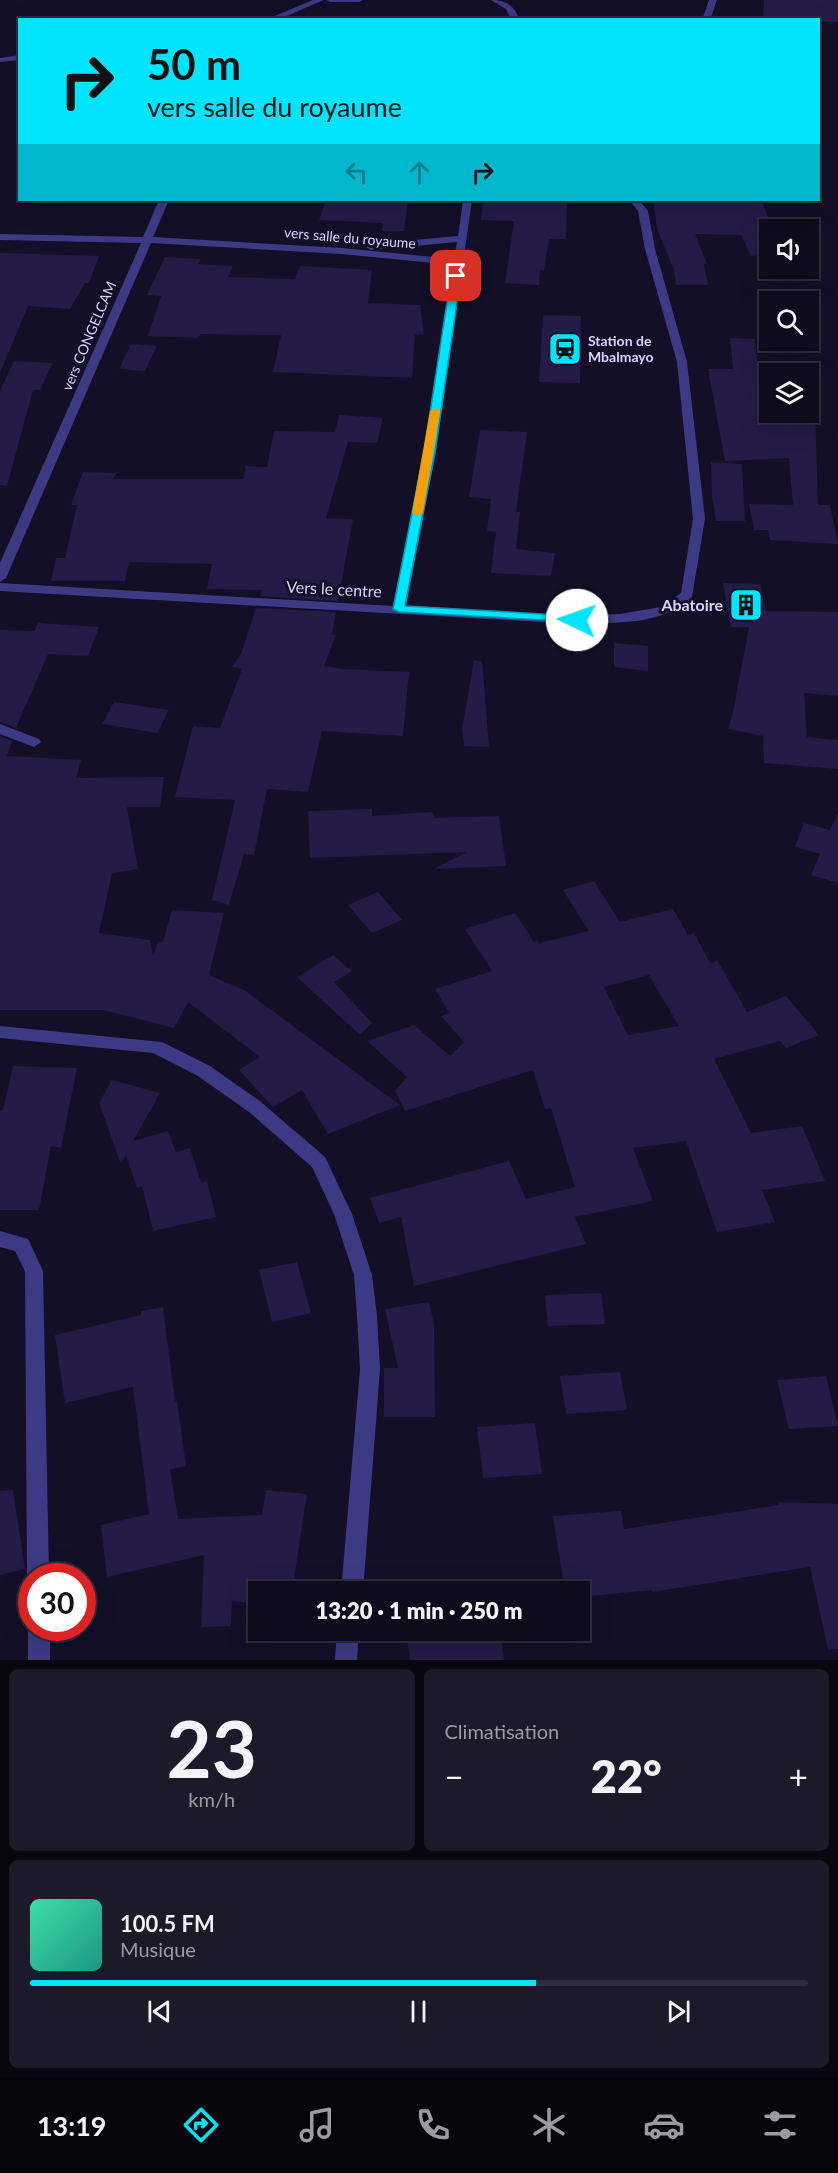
<!DOCTYPE html>
<html lang="fr">
<meta charset="utf-8">
<style>
body{margin:0;font-family:Lato,sans-serif;background:#1c1929;color:#f1f3f6;height:100vh;display:flex;flex-direction:column;font-size:22px;white-space:nowrap}
*{box-sizing:border-box;margin:0}
p{font-size:20px;color:#9b9ba3}
.icon{flex:none;width:33px;height:33px;fill:none;stroke:currentColor;stroke-width:2;stroke-linecap:round;stroke-linejoin:round}
.map{position:relative;height:1660px;overflow:hidden}
.details{display:flex;flex-direction:column;gap:9px;padding:9px;background:#08060f;flex:1}
.details>*{flex:none}
.hud{position:absolute;left:18px;top:18px;width:802px;height:183px;border-radius:0px;box-shadow:0 6px 24px #0002,0 0 0 2px #2e2b3b;background:#00e5ff;color:#111;overflow:hidden}
.controls{position:absolute;left:759px;top:219px;display:grid;gap:12px}
.controls a{display:grid;place-items:center;width:60px;height:60px;border-radius:0px;background:#0e0b1c;box-shadow:0 6px 24px #0002,0 0 0 2px #2e2b3b;font-size:30px}
.speed{position:absolute;left:18px;top:1563px;display:flex;gap:12px;font-size:30px;font-weight:700;text-align:center}
.speed>*{display:grid;place-content:center;width:78px;height:78px;border-radius:50%;background:#0e0b1c;box-shadow:0 6px 24px #0002,0 0 0 2px #2e2b3b;line-height:1}
.speed .limit{border:9px solid #d22;background:#fff;color:#111}
.pin{position:absolute;display:grid;place-items:center;width:51px;height:51px;color:#fff;margin:-26px;border-radius:12px;box-shadow:0 3px 9px #0006}
.me{position:absolute;width:66px;margin:-33px;rotate:273deg;stroke-linejoin:round;filter:drop-shadow(0 0 4px #0008)}
.turn{display:flex;align-items:center;gap:21px;height:126px;padding:0 30px;font-size:27px}
.turn .icon{width:78px;height:78px;stroke-width:2.5}
.turn b{display:block;font-size:42px;line-height:51px}
.lanes{display:flex;align-items:center;height:57px;padding:0 30px;background:#0003;justify-content:center;gap:30px;direction:ltr}
.lanes .off{opacity:.35}
.big{font-size:45px;font-weight:800;line-height:1.1}
.details .card{flex:1;display:flex;flex-direction:column;justify-content:center;gap:9px;min-width:0;padding:0 21px;border-radius:9px;background:#1c1929}
.details .dial{align-items:center;gap:0}
.dial b{font-size:78px;line-height:1}
.song{display:flex;align-items:center;gap:18px}
.cover{width:72px;height:72px;border-radius:9px;background:linear-gradient(135deg,hsl(160 70% 55%),hsl(170 70% 35%))}
.played{height:6px;border-radius:3px;background:linear-gradient(90deg,#00e5ff 65%,#2e2b3b 65%)}
.keys{display:flex;justify-content:space-around;direction:ltr}
.heat{display:flex;justify-content:space-between;align-items:center;font-size:33px;direction:ltr}
.details .tiles{flex:1;display:grid;gap:9px;grid-template-columns:1fr 1fr}
.card:last-child{grid-column:span 2}
.trip{position:absolute;left:248px;top:1581px;width:342px;height:60px;border-radius:0px;background:#0e0b1c;box-shadow:0 6px 24px #0002,0 0 0 2px #2e2b3b;font-weight:800;line-height:60px;text-align:center}
.tab-bar{display:flex;height:96px;justify-content:space-around;align-items:center;background:#06040b;color:#9b9ba3}
.tab-bar .icon{width:42px;height:42px}
.tab-bar .on{color:#00e5ff}
.tab-bar b{font-size:27px;color:#f1f3f6}
.map>svg:first-child{display:block}
</style>
<div class="map">
<svg width="838" height="1660" viewBox="0 0 838 1660">
<rect width="100%" height="100%" fill="#130f26"/>
<path fill="#241b47" fill-rule="evenodd" d="M764,0h74v22l-75,-3z
M326,200h82l-4,31h-22l1,-8 -64,-3z
M483,200h84l-1,39h-17l-5,31h-4l-1,15 -34,-2 9,-62 -33,-1z
M653,200h89l20,3 8,18v34l-19,1 -10,-21 -46,-1 12,30h-3l4,21h-32l-2,-15 -17,-41z
M0,253l99,3 -10,27h-4l-15,26 -42,-3 -28,67z
M165,257l36,2 -3,5 35,2 -5,11 67,2 5,-13 72,4 -4,33 52,2 4,29 -9,1 -3,43 -139,-6 8,-37 -81,-1 -1,4 -51,-2 13,-40 -14,-1z
M543,315l38,1 -1,67 -41,-1z
M730,338l25,1 2,23 49,4v8h-36v38h38v-5h7l3,98h12l8,39 -68,-4 -2,-10h-14l-5,-26 44,1 -4,-47 -64,3 -17,-92h25z
M131,344l26,2 -12,25 -26,-2z
M14,361l39,2 -13,27h-7l-26,96 -7,-1v-95z
M339,415l44,3 -6,25 -29,-1 -22,76 27,1 -15,82 -78,-5 2,-6 -55,-1 5,-25 -83,-2 -4,19h-74l5,-23h9l12,-53h-6l12,-33 33,1 -3,6h130l3,-13 21,1 7,-36 61,1z
M480,430l47,2 -11,80h4l-4,37 39,4 -4,23 -60,-3 5,-41 -9,-1 4,-32 -22,-2z
M711,462l31,2 3,57h-29l-4,-25z
M723,583l37,1 6,27 72,1v84l-34,-3 3,44 31,3v29l-74,-6 -1,-27 -35,-7 5,-17 16,-85h-18z
M256,608l80,4 -4,22 4,1 -12,31 19,3 66,3 -6,64 -81,-5 -14,61 -41,-3 -13,66 -10,-1 -15,51 -17,-5 23,-100 -60,-3 18,-71 27,2 22,-59 -10,-2 9,-13z
M38,623l61,4 -11,29 -40,-2 -32,74 -16,-6v-92l34,1z
M614,643l34,3v25l-34,-4z
M474,660l8,1 7,86 -25,-1 -2,-17z
M114,702l55,8 -12,23 -55,-9z
M0,736l12,5 -5,15 74,4 -5,18 88,-1 -4,30h-33l11,62 -26,4 -13,60 51,7 3,17 5,-16 5,1 9,-32 52,3 -15,62 35,15 156,115 -72,29 -26,-44 -29,17 -34,-37 21,-13 -72,-55 -14,26 -71,-18h-103z
M372,809v7l61,-4 2,6 64,-2 7,50 -73,3 34,-17 -157,6 -2,-47z
M838,813v70l-27,-8 9,-21 -25,-7 9,-24 26,7z
M594,881l26,41 53,-13 15,26 6,-2 16,30 8,-2 29,51 39,-16 33,39 -33,13 -6,-7 -66,18 37,74 51,-7 23,55 -63,9 13,32 -58,10 -31,-91 -53,7 20,53 -78,16 11,27 -172,42 -13,-69 -22,6 -9,-25 139,-37 17,38 49,-12 -24,-79 -6,1 -12,-39 -128,41 -10,-20 12,-14 -40,-36 47,-16 36,31 14,-14 -23,-26 8,-3 -14,-24 57,-18 -27,-42 50,-16 19,29 3,-1 2,2 50,-12 -26,-41zM649,975l30,51 -51,9 -24,-48z
M378,892l24,28 -30,13 -24,-28z
M333,955l19,16 -18,11 38,41 -12,12 -63,-58z
M13,1066l64,2 -16,80 -10,-2 -12,64h-39v-100h3z
M112,1080l48,13 -27,48 35,-10 8,21 14,-4 11,35 6,-2 9,36 -63,14 -11,-45 -5,2 -11,-33 -5,9 -22,-61z
M297,1262l14,51 -39,9 -13,-52z
M601,1293l4,31 -57,2 -3,-31z
M429,1302l5,22 1,93h-51v-49h14l-13,-59z
M163,1307l12,94h2l9,65 -16,3 8,50 84,-4 4,-25 41,4 -15,98h-34v12l-26,-3 -1,25 -30,1 3,-72 -97,22 -6,-52 48,-11 -16,-127 -68,16 -10,-68 86,-20v-4z
M620,1372l7,38 -61,4 -6,-38z
M826,1376l12,50 -49,3 -12,-49z
M535,1423l7,51 -59,4 -6,-51z
M13,1490l12,79 -25,6v-84z
M779,1502l59,2v145l-10,1 -18,-83 -158,25v-2l-73,7v-5h-14l-12,-76 68,-5 3,18 155,-24z
M406,1630h94l4,30h-94z"/>
<g fill="none" stroke-linecap="round" stroke-linejoin="round">
<path fill="#3d3a85" fill-rule="evenodd" d="M313,0h11l-47,20h-12z
M326,0h37l-4,2h-29z
M491,0c14,0 24,5 28,20h-8l-5,-11z
M709,0h8l-7,20h-8z
M20,55v5l-20,2v-4z
M159,200h10l-16,37 189,11 112,11 3,-17 -86,8 -5,-3 5,-3 87,-8 5,-36h9l-36,252 -30,154 171,10 43,-2 41,-7 20,-14 12,-74 -16,-157 -32,-113 -7,-38 -9,-11h10l9,11 7,38 32,113 18,157 -13,78c-30,29 -76,25 -115,27l-577,-33v-8l393,23 31,-154 30,-187 -112,-11 -191,-11 -145,335 -6,4v-19l141,-320 -141,-3v-6l143,3z
M0,724l39,15 2,3 -7,5 -34,-13z
M0,1026l162,16 48,24 51,36 64,55 27,57 20,61 5,41 3,53 -17,223h-22l19,-223 -3,-53 -3,-41 -20,-61 -22,-47 -63,-55 -51,-36 -45,-23 -153,-15z
M0,1231l28,8 15,32 6,305h-17v8l-5,-8 -2,-305 -10,-20 -15,-4z
M31,1620l1,8h18v32h-22v-32z
M337,1630h22l-2,30h-22z"/>
</g>
<path fill="#00e5ff" stroke="#0095a6" stroke-width="1.5" d="M456,273l5,3 -26,176 -30,154 172,10 4,1v5l-182,-10 -6,-3 31,-157 27,-176z"/>
<path fill="#f59e0b" d="M435,408l5,3 -17,102 -5,3 -6,-3 18,-102z"/>
<defs>
<g id="station-square" transform="scale(1.725)"><rect x="-9" y="-9" width="18" height="18" rx="4" fill="#00e5ff" stroke="#130f26"/><path d="M-3-6H3Q5-6 5-4V2Q5 4 3 4L4.5 6H3L1.5 4h-3L-3 6H-4.5L-3 4Q-5 4-5 2V-4Q-5-6-3-6ZM-3.5-4v3h7v-3ZM-3.5 1v1.5H-2V1ZM2 1v1.5H3.5V1Z" fill="#111"/></g>
<g id="building-square" transform="scale(1.725)"><rect x="-9" y="-9" width="18" height="18" rx="4" fill="#00e5ff" stroke="#130f26"/><path d="M-4-6H4V6H1V3H-1V6H-4ZM-2.5-4.3h1.7v1.8h-1.7ZM.8-4.3h1.7v1.8H.8ZM-2.5-1h1.7V.8h-1.7ZM.8-1h1.7V.8H.8Z" fill="#111"/></g>
</defs>
<g fill-rule="evenodd">
<use href="#station-square" x="565" y="349"/>
<use href="#building-square" x="746" y="605"/>
</g>
<g text-anchor="middle" stroke-width="6" stroke-linejoin="round" paint-order="stroke">
<g font-size="14" fill="#d9d4ff" stroke="#130f26">
<text transform="translate(350 238) rotate(5)" y="5">vers salle du royaume</text>
<text transform="translate(89 336) rotate(-67)" y="5">vers CONGELCAM</text>
</g>
<g font-size="14" font-weight="bold" fill="#d9d4ff" stroke="#130f26" text-anchor="start">
<text x="588" y="346">Station de<tspan x="588" dy="16">Mbalmayo</tspan></text>
</g>
<g font-size="16" fill="#d9d4ff" stroke="#130f26">
<text transform="translate(334 589) rotate(3)" y="6">Vers le centre</text>
</g>
<g font-size="16" font-weight="bold" fill="#d9d4ff" stroke="#130f26" text-anchor="end">
<text x="723" y="611">Abatoire</text>
</g>
</g>
</svg>
<div class="controls">
<a><svg class="icon" aria-label="sound" viewBox="0 0 24 24"><path d="M4 9h4l5-4v14l-5-4H4zM17 9q2 3 0 6"/></svg></a>
<a><svg class="icon" aria-label="search" viewBox="0 0 24 24"><circle cx="10" cy="10" r="6"/><path d="M15 15l6 6"/></svg></a>
<a><svg class="icon" aria-label="layers" viewBox="0 0 24 24"><path d="M12 4l9 5-9 5-9-5zM3 14l9 5 9-5"/></svg></a>
</div>
<div class="speed"><div class="limit">30</div></div>
<div class="pin" style="left:456px;top:276px;background:#d93025"><svg class="icon" aria-label="arrive" viewBox="0 0 24 24"><path d="M6 21V4h12l-3 4 3 4H6"/></svg></div>
<svg class="me" style="left:577px;top:620px" viewBox="-20 -20 40 40"><circle r="19" fill="#fff"/><path d="M0-13L10 11 0 6-10 11z" fill="#00e5ff"/></svg>
<div class="trip">13:20 · 1 min · 250 m</div>
<div class="hud">
<div class="turn"><svg class="icon" aria-label="right" viewBox="0 0 24 24"><path d="M7 20v-9h11M14 6l5 5-5 5"/></svg><div><b>50 m</b>vers salle du royaume</div></div>
<div class="lanes"><svg class="icon off" aria-label="left" viewBox="0 0 24 24"><path d="M17 20v-9H6M10 6l-5 5 5 5"/></svg><svg class="icon off" aria-label="ahead" viewBox="0 0 24 24"><path d="M12 20V5M6 11l6-6 6 6"/></svg><svg class="icon" aria-label="right" viewBox="0 0 24 24"><path d="M7 20v-9h11M14 6l5 5-5 5"/></svg></div>
</div>
</div>
<section class="details">
<div class="tiles">
<div class="card dial"><b>23</b><p>km/h</p></div>
<div class="card"><p>Climatisation</p>
<div class="heat"><a>−</a><b class="big">22°</b><a>+</a></div>
</div>
<div class="card">
<div class="song"><i class="cover"></i><div><b>100.5 FM</b><p>Musique</p></div></div>
<div class="played"></div>
<div class="keys"><svg class="icon" aria-label="previous" viewBox="0 0 24 24"><path d="M18 5L8 12l10 7zM5 5v14"/></svg><svg class="icon" aria-label="pause" viewBox="0 0 24 24"><path d="M8 5v14M16 5v14"/></svg><svg class="icon" aria-label="next" viewBox="0 0 24 24"><path d="M6 5l10 7-10 7zM19 5v14"/></svg></div>
</div>
</div>
</section>
<nav class="tab-bar">
<b>13:19</b>
<svg class="icon on" aria-label="directions" viewBox="0 0 24 24"><path d="M12 3l9 9-9 9-9-9zM9 14v-3h6M13 9l2 2-2 2"/></svg>
<svg class="icon" aria-label="music" viewBox="0 0 24 24"><path d="M9 18V5l10-2v13"/><circle cx="6" cy="18" r="3"/><circle cx="16" cy="16" r="3"/></svg>
<svg class="icon" aria-label="phone" viewBox="0 0 24 24"><path d="M5 4h4l2 5-3 2q2 4 5 5l2-3 5 2v4C11 20 4 13 5 4z"/></svg>
<svg class="icon" aria-label="climate" viewBox="0 0 24 24"><path d="M12 3v18M4 7l16 10M4 17L20 7"/></svg>
<svg class="icon" aria-label="car" viewBox="0 0 24 24"><path d="M5 17H2v-5l4-1 3-4h7l3 4 3 1v5h-3M9 17h6M6 11h13"/><circle cx="7" cy="17" r="2"/><circle cx="17" cy="17" r="2"/></svg>
<svg class="icon" aria-label="filters" viewBox="0 0 24 24"><path d="M4 7h16M4 17h16"/><circle cx="9" cy="7" r="2"/><circle cx="15" cy="17" r="2"/></svg>
</nav>
